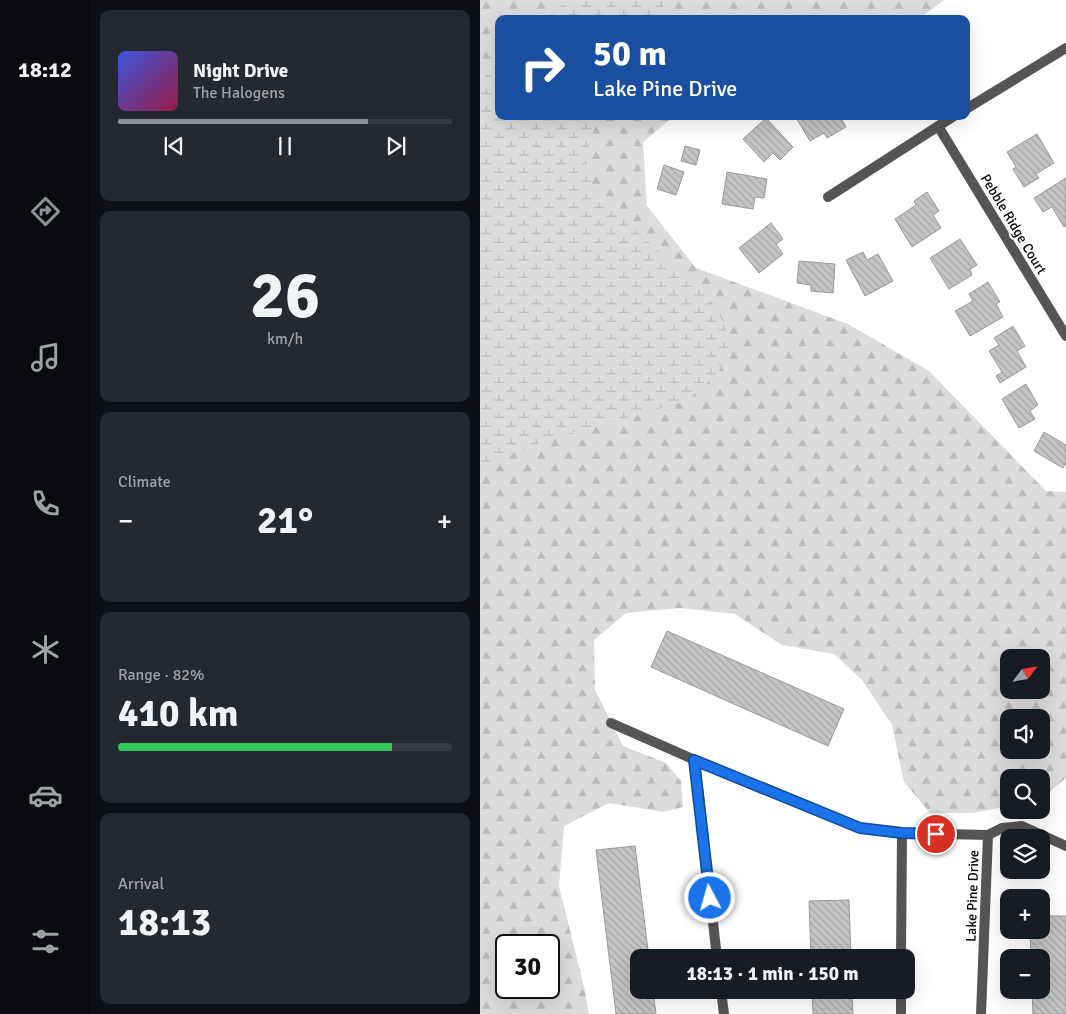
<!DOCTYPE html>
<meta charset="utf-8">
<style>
body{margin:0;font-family:Signika,sans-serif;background:#242831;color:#f1f3f6;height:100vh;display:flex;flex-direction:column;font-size:19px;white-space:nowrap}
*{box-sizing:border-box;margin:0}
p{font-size:16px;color:#9ea1a6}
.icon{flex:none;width:28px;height:28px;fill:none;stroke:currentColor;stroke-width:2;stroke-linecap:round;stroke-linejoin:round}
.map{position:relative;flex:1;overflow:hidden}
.details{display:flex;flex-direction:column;gap:10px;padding:10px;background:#0d0f14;width:390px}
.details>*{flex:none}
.guide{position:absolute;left:15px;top:15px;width:475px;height:105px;border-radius:10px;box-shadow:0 5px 20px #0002;background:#1a4fa0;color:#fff;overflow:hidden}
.needle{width:32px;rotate:59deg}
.controls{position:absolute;left:520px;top:649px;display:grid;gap:10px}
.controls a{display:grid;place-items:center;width:50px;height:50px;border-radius:10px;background:#171b24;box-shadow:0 5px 20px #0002;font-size:25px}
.speed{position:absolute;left:15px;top:934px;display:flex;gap:10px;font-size:25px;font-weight:700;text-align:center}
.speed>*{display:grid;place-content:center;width:65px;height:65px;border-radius:50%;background:#171b24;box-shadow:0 5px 20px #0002;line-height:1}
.speed .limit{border:2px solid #111;border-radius:8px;background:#fff;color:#111}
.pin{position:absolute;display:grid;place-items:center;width:42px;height:42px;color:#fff;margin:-21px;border:2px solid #fff;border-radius:50%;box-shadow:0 1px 5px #0007}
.me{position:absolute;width:55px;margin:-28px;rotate:354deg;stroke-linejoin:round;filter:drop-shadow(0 0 4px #0008)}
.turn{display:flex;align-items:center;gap:18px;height:105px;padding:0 15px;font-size:22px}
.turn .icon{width:65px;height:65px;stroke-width:2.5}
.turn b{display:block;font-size:35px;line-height:42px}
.big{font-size:38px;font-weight:700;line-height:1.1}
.details .widget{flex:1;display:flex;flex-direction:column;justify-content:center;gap:8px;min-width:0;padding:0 18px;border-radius:10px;background:#242831}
.details .dial{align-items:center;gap:0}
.dial b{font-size:65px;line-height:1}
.song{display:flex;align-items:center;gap:15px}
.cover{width:60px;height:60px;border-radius:8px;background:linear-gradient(135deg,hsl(230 70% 55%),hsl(340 70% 35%))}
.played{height:5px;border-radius:2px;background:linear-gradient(90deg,#8c9099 75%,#363941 75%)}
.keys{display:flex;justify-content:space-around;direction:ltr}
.heat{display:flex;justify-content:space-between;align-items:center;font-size:28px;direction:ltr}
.charge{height:8px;border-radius:4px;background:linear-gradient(90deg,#34c759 82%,#363941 0)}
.trip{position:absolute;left:150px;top:949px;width:285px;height:50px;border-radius:10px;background:#171b24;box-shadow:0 5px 20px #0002;font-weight:700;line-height:50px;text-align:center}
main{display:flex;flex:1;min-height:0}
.tabs{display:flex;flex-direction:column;width:90px;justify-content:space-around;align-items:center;background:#090b0e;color:#9ea1a6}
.tabs .icon{width:35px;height:35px}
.tabs .current{color:#8c9099}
.tabs b{font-size:22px;color:#f1f3f6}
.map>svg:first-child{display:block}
</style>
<main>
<nav class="tabs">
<b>18:12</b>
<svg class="icon current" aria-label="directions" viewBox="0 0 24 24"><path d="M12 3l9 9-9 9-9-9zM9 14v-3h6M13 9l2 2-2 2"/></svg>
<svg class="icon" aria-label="music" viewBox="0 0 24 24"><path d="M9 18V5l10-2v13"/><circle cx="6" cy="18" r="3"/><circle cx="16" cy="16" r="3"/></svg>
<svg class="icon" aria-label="phone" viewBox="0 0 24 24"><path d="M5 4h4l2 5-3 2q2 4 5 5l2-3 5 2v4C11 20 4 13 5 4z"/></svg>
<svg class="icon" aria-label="climate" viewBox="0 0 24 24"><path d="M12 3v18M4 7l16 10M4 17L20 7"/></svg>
<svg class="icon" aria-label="car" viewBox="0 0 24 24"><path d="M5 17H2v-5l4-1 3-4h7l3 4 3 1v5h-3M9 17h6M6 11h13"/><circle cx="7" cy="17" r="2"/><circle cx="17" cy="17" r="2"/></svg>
<svg class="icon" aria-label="filters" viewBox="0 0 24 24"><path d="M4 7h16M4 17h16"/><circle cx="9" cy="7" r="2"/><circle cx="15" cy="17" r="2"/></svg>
</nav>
<section class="details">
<div class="widget">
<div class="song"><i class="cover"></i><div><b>Night Drive</b><p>The Halogens</p></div></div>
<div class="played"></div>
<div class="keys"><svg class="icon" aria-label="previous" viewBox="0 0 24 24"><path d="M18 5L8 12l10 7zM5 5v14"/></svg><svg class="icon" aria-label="pause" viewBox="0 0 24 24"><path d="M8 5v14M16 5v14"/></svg><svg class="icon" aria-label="next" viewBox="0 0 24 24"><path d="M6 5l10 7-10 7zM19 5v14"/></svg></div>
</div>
<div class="widget dial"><b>26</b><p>km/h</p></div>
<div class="widget"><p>Climate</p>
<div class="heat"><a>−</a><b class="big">21°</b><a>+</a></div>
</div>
<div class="widget"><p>Range · 82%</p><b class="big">410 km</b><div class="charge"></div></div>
<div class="widget"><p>Arrival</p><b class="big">18:13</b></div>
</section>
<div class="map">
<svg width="586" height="1014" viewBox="0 0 586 1014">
<defs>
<pattern id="forest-firs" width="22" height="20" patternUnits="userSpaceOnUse" patternTransform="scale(1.25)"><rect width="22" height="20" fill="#dcdcdc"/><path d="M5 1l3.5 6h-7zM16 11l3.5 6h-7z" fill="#bbb"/></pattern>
<pattern id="wetland-marsh" width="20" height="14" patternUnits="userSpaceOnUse" patternTransform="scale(1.25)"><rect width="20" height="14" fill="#dcdcdc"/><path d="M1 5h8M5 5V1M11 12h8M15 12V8" fill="none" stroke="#bbb"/></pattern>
<pattern id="building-back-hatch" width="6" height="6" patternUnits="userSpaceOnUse" patternTransform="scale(1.25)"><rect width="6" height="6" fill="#c4c4c4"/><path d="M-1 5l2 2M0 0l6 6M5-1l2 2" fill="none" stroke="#a7a7a7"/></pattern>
</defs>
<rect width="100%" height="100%" fill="#fff"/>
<path fill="url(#forest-firs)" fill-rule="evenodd" d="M0,0h464l-25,19h-420v97h175l-31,26 4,64 49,62 152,56 81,47 117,120 20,1v286l-25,21v-21h-32v28l-36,7h-43l-26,-31 -12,-57 -30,-45 -28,-26 -52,-9 -47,-31 -55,-6 -54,5 -32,27 1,50 28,56 43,17 15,18 2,26 -20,5 -54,-9 -45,23 -5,60 26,105 4,23h-109zM529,658h32v32h-32zM529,718h32v32h-32zM26,945h43v43h-43z"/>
<path fill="url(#wetland-marsh)" d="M87,0h99l-9,19h-111z
M19,58v58h98l-11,44 6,26 15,19 99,88 18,30 5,23 -11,28 -32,27 -130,36 -76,28v-382z"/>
<path fill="url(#building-back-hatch)" stroke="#999" d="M315,116h45l6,11 -19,11 -3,-5 -14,8z
M286,118l27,29 -13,13 -7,-7 -9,9 -21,-23z
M557,134l17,29 -18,11 3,4 -15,9 -11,-18 3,-2 -9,-15z
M205,146l15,4 -4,15 -15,-4z
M184,165l20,7 -8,23 -19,-6z
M247,172l40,7 -3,19 -9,-1 -2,12 -31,-5z
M586,178v48l-2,1 -12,-20 -9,5 -9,-14z
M447,192l12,19 -6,4 8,13 -29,19 -17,-28 21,-14 -2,-4z
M291,223l12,16 -7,5 7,10 -24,19 -20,-25z
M480,239l17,26 -7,4 2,6 -23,14 -19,-31z
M383,252l4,8 11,-6 15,27 -28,15 -19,-36z
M319,261l36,3 -2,29 -22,-2v-6l-14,-2z
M508,282l12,20 -4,2 7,13 -33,19 -15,-25 18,-10 -4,-7z
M533,326l12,20 -8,5 9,16 -26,16 -4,-7 6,-4 -13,-21 10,-6 -5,-7z
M546,384l12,21 -8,6 5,8 -16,9 -17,-29z
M564,432l22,13v18l-3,5 -29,-17z
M187,631l177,78 -16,37 -177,-79z
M155,846l14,112h-10v32h14l3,24h-40l-20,-164z
M369,900l2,58h-40l-2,-57z
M561,916h25v98h-33l-1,-24h9v-32h-10l-1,-28h11z
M332,990h40l1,24h-40z"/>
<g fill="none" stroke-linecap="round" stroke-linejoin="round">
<path stroke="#555" stroke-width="10" d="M486,109l100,-61
M458,126l128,210
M348,197l126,-81
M131,723l84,37
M237,958l-22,-198 165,68 42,5 86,2 14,-7 20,-2 44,20
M421,958l1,-125
M241,990l3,24
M421,1014v-24
M501,1014l7,-179"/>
</g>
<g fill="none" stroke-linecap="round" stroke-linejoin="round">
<g stroke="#114b97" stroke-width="12">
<path id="route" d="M230,898l-16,-138 166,68 42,5 34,1"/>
</g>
<use href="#route" stroke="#1a73e8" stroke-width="9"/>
</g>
<g text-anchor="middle" stroke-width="4.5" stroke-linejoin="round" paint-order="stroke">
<g font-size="14" fill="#000" stroke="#fff">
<text transform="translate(534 224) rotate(59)" y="5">Pebble Ridge Court</text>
<text transform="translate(492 896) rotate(-88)" y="5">Lake Pine Drive</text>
</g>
</g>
</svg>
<div class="controls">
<a><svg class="needle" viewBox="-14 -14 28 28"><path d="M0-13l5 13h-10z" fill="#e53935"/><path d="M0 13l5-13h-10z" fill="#9ea1a6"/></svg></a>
<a><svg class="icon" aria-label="sound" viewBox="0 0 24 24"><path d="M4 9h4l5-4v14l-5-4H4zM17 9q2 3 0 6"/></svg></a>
<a><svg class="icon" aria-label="search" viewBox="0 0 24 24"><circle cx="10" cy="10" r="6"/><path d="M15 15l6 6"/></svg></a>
<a><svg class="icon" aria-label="layers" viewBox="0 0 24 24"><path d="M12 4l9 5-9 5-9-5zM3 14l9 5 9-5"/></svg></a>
<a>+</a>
<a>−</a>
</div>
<div class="speed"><div class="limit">30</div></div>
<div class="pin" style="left:456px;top:834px;background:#d93025"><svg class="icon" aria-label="arrive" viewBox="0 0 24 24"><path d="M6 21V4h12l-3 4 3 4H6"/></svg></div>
<svg class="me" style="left:230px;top:898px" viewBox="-20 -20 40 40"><circle r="17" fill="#1a73e8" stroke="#fff" stroke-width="3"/><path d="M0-11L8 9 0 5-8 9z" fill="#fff"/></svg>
<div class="trip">18:13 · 1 min · 150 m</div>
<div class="guide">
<div class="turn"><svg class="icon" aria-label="right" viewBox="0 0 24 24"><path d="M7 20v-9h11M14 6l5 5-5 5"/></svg><div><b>50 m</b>Lake Pine Drive</div></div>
</div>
</div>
</main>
